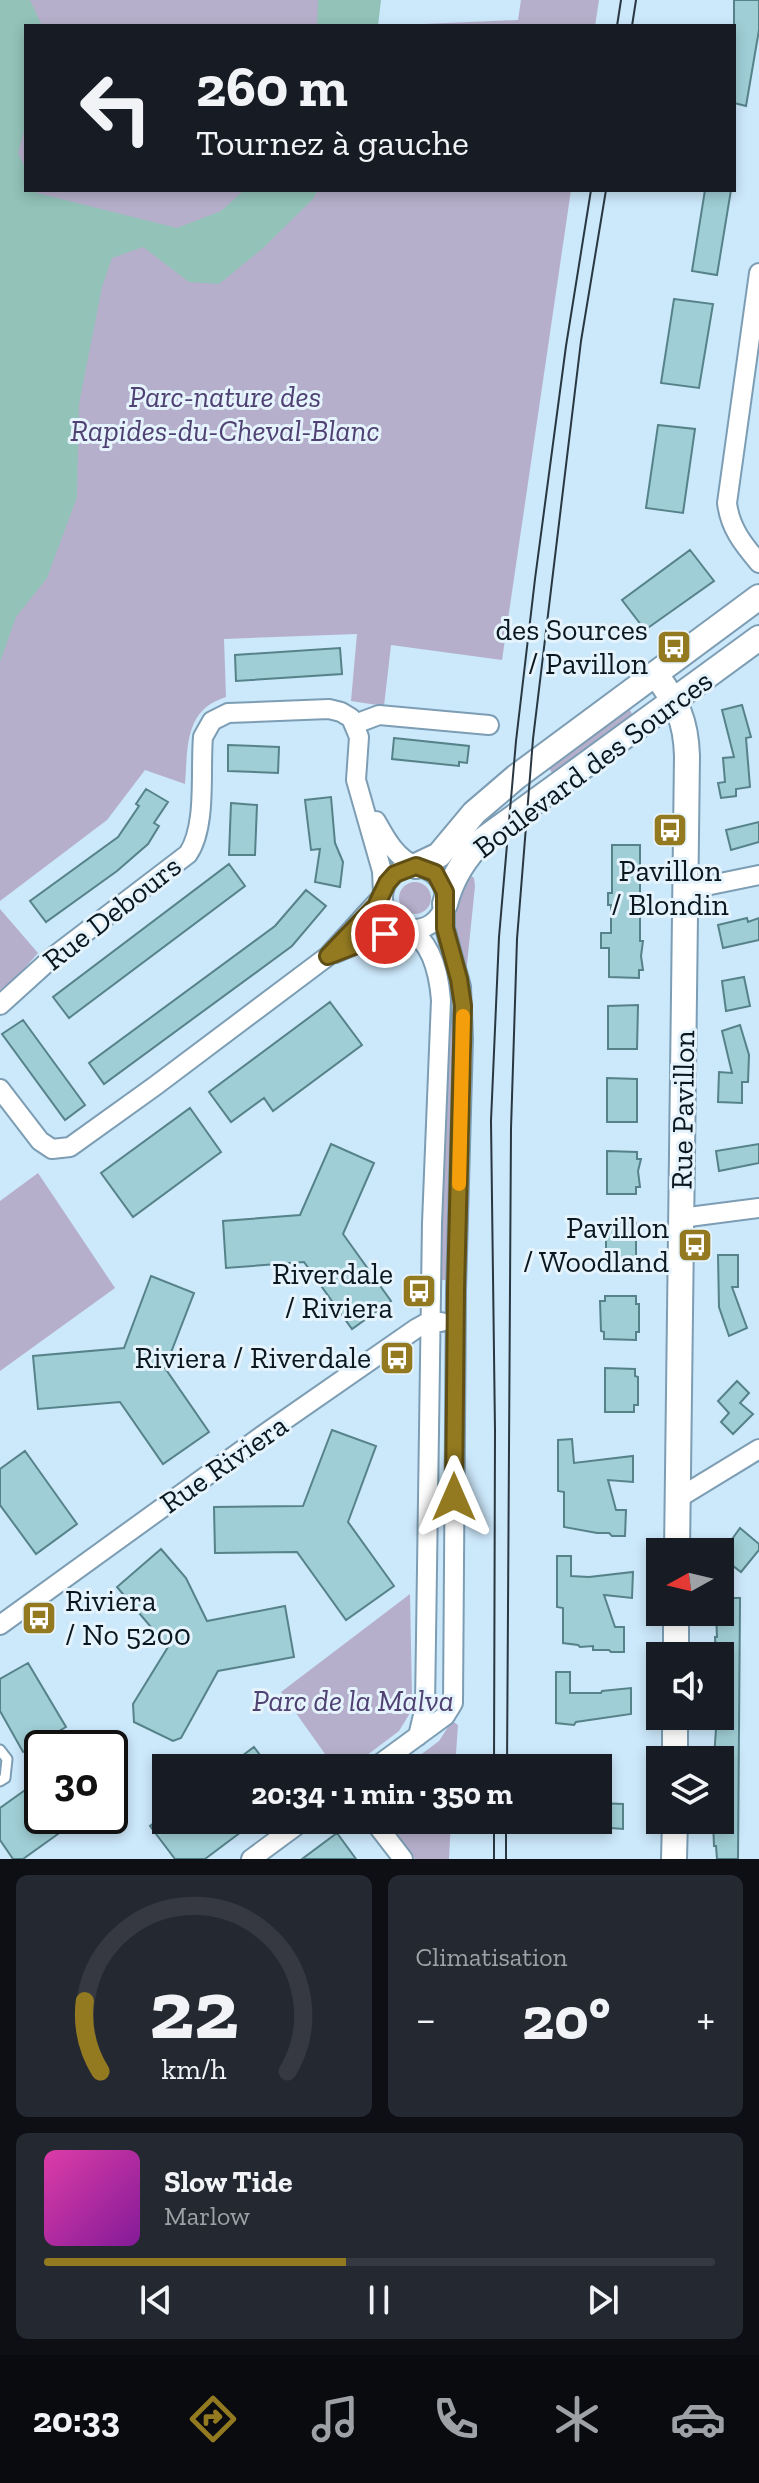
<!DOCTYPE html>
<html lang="fr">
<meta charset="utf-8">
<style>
body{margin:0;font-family:"Zilla Slab",serif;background:#242831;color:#f1f3f6;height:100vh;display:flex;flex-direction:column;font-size:30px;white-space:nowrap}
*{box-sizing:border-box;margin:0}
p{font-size:26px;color:#9ea1a6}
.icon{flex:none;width:44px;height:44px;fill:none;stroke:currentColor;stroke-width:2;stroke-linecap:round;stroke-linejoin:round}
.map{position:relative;height:1859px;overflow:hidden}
.side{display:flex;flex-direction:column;gap:16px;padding:16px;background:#0d0f14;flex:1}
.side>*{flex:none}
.banner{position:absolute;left:24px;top:24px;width:712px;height:168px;border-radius:0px;box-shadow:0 4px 12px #0003;background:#171b24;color:#f1f3f6;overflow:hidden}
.needle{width:52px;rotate:262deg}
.fabs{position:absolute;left:646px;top:1538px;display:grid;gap:16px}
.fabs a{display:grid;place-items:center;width:88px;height:88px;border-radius:0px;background:#171b24;box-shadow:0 4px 12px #0003;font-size:40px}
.speed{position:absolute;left:24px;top:1730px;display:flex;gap:16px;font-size:40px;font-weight:700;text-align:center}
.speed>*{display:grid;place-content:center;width:104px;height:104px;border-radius:50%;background:#171b24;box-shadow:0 4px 12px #0003;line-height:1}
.speed .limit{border:4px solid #111;border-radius:12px;background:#fff;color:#111}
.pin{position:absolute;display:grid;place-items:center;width:68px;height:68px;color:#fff;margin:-34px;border:4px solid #fff;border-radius:50%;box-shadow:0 2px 8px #0007}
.me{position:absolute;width:88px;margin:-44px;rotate:0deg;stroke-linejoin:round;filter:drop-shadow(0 0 6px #0008)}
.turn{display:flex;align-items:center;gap:28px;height:168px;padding:0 40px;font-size:36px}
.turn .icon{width:104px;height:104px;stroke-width:2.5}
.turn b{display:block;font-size:56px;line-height:68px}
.big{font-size:60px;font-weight:700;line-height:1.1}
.side .widget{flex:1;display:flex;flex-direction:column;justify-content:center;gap:12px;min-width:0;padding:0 28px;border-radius:12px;background:#242831}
.side .dial{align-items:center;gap:0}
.dial svg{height:208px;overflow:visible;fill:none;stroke:#363941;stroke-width:7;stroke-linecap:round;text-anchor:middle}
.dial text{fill:#f1f3f6;stroke:none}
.song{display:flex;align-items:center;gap:24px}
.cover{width:96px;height:96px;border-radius:12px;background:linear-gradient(135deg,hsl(320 70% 55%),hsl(290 70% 35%))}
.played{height:8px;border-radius:4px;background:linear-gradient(90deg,#937a21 45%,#363941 45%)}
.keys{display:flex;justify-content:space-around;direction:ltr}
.heat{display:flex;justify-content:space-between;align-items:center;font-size:44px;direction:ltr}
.side .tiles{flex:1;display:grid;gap:16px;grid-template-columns:1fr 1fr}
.widget:last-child{grid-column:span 2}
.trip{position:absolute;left:152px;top:1754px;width:460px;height:80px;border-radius:0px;background:#171b24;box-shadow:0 4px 12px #0003;font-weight:700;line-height:80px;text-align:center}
.tab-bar{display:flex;height:128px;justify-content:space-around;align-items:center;background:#090b0e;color:#9ea1a6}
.tab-bar .icon{width:56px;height:56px}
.tab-bar .selected{color:#937a21}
.tab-bar b{font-size:36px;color:#f1f3f6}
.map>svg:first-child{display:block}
</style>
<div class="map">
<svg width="759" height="1859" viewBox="0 0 759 1859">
<rect width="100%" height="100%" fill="#cce8fb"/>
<path fill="#b6afcb" d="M0,0h347l-2,26h-319v164h252l34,9 6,-9h253l-69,470 -111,-15 -7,61 -33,-5 6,-67 -133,5 2,58c-42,13 -38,50 -41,87l-40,-14 -38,50 -107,81z
M521,0h78l-4,26h-217l140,-6z
M630,710l3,6 -80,58 -5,-7 61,-45z
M467,872l7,6 1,8 -9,88c-13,-45 -16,-57 1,-102z
M399 898a16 16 0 1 1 32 0a16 16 0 1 1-32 0Z
M0,909l38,44 -22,25 -16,12z
M453,983l2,51 -8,246h-8l8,-296z
M38,1173l77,115 -115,83v-170z
M410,1594l2,104 -2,15 -11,18 -49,37h-15l-54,-76z
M452,1721l6,4 -3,43h-52l36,-27z
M387,1820h64l-2,39h-34z"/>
<path fill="#92c2b8" d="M0,0h30l12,26h-16v98l-8,29 8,17v20h9l2,3 140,35 44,-17 23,-21h74l-5,9 -51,50 -43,35 -30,-2 -46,-35 -31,11 -10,29 -23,117 -2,93 -30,81 -31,39 -16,45z
M318,0h63l-3,26h-61z"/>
<path fill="#a0ced6" stroke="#568289" stroke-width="2" d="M734,0h25v30l-13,76 -12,-3z
M705,190h26l-14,85 -25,-4z
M674,299l39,5 -14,84 -38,-5z
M658,425l37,4 -12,84 -37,-5z
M690,550l24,31 -69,49 -23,-30z
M340,648l2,26 -106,7 -1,-26z
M742,705l9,32 -5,1 4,49 -14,2v7l-15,2 -3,-15 7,-1 -2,-24 11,-1 -12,-47z
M394,738l75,8 -2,17 -8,-1v4l-67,-7z
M228,745l51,2 -1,26 -50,-2z
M146,789l22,13 -14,21 5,3 -11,18 -31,27 -71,51 -16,-21 88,-64 21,-31 -3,-2z
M331,797l4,46 8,19 -3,25 -25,-5 5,-33 -9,1 -6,-50z
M231,803l26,2 -2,50h-26z
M759,822v20l-28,8 -5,-20z
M612,845h28v96h3l-2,15 2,14h-4v8l-30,-1v-29h-8v-15h10v-28h-3v-12h4z
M229,864l16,22 -176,132 -16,-21z
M306,890l20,16 -34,40 -188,138 -15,-21 186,-137z
M747,918l1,4 11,-4v22l-36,8 -5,-23z
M744,977l6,29 -24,5 -4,-30z
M330,1002l32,43 -89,66 -9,-13 -33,24 -22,-30z
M638,1005l-1,44h-29v-43z
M23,1020l62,85 -20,15 -63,-86z
M740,1025l9,30 -1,27h-6v21l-24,-1 1,-30 13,1 -10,-42z
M607,1078l30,1v43h-30z
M190,1108l31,44 -88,65 -32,-44z
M331,1144l43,19 -31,71 48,67 -39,28 -48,-67 -78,6 -3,-47 77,-6z
M759,1144v19l-40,8 -3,-20z
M607,1151l30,1v7h4l-3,12 2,16h-4v7h-29z
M606,1223h30v44h-30z
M718,1255h20v32h-6l15,41 -18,8 -10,-29z
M151,1276l43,17 -29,75 44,64 -46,32 -43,-62 -82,7 -5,-53 91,-8z
M605,1296h31v8h3v28h-3v8l-32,-1v-7l-3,-1 -1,-30h5z
M605,1368l30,1v7l3,1v28h-4v7h-29z
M737,1381l12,12 -9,10 13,11 -20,20 -12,-12 8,-9 -11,-12z
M332,1430l44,16 -28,76 46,64 -48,34 -49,-68 -82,1 -1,-46 89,-1z
M572,1439l2,24 59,-7v26l-25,-2 8,30h10l-1,26h-13l-3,-3h-12l-33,-6v-35l-6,-1v-51z
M25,1451l52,73 -41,30 -36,-49v-36z
M740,1528l19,16v6l-18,22 -21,-16z
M161,1549l25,29 21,43 78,-15 9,51 -76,14 -37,67 -8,3 -39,-19 -1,-18 35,-57 -51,-60z
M557,1556h14v20l18,1 44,-5 -1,26 -28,-3 11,32h9v25h-13l-2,-2h-16v-4l-13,1 -2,-2 -15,-2v-35l-6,-1z
M720,1598h20l-2,261h-21l-1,-13h-2l-1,-26h7v-62h-6l2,-29h4v-73h-4l-1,-19h2l-1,-25h4z
M28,1663l38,64 -43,25 -23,-41v-32z
M556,1672h14v21h31l1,-2 29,-3v26l-55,8 -2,3 -18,-2z
M254,1747l16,21h-44z
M42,1778v38h41l-60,43h-10l-13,-19v-32z
M598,1803l25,1v25l-25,-2z
M166,1814v6h91l-52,39h-30l-25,-33z
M337,1833l19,26h-54z"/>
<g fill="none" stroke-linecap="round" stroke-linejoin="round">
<g stroke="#7c9db3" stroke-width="13">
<path id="lane" d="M0,1750l7,9 -2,19 -5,3"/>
</g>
<g stroke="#7c9db3" stroke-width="22">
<path id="street" d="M759,273l-32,230c3,25 16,41 32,60
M355,724l24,-9 110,10
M376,821c10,18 20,37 40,45
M383 898a31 31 0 1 1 62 0a31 31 0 1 1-62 0Z
M686,890l73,-15
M408,929c24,13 31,46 33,71l-9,223 -7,484 -7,29
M335,953l38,-16 35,-8
M0,1005l53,-48 135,-103c19,-28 12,-83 15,-117l9,-16 16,-8 101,-4 12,3 10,6 8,19 -3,43 26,91 1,22 -3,6 -52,57 -173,130 -85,61 -18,2 -12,-8 -40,-52
M681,1218l78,-10
M677,1499l82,-50
M0,1625l263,-190 154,-107 9,-5 15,-1
M374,1768l71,-52 8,-13 3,-413 7,-251 -2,-52 -16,-59v-24
M373,1820l30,39
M251,1859l53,-39"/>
</g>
<g stroke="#7c9db3" stroke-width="28">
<path id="secondary" d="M656,675c21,28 30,45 31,81l-10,796
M416,866l23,-11 35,-42 42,-36 243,-180
M445,904c6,-24 20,-48 39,-65l275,-201
M676,1656v-44
M675,1760v-44
M674,1859l1,-39"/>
</g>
<use href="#lane" stroke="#fff" stroke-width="9"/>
<use href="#street" stroke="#fff" stroke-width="18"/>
<use href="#secondary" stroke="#fff" stroke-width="24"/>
<path stroke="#283741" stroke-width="2" d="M617,26l4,-26
M632,26l4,-26
M494,1768l1,-337 -4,-310 8,-184 17,-196 19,-162 31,-233 25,-156
M507,1768l4,-639 6,-190 16,-200 48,-398 25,-151
M494,1859v-39
M506,1859v-39"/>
</g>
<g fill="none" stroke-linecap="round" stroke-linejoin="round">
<g stroke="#604f15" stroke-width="20">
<path id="route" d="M385,934l-57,22 48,-50 11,-23 8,-9 21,-8 19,7 10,19v36l14,51 4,27 -7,284 -2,207"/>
</g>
<use href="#route" stroke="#937a21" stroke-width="14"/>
<path stroke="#f59e0b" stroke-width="14" d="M459,1184l4,-168"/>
</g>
<defs>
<g id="bus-square" transform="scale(1.8)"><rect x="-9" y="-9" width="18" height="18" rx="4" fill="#937a21" stroke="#e5f3fd"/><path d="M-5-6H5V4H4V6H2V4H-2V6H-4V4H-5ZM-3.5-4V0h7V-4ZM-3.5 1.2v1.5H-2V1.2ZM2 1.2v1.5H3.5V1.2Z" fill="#fff"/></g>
</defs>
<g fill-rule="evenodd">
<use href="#bus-square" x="674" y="647"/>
<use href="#bus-square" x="670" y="830"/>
<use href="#bus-square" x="695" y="1245"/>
<use href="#bus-square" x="419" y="1291"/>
<use href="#bus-square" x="397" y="1358"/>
<use href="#bus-square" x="39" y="1618"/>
</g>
<g text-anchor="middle" stroke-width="6" stroke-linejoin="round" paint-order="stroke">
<g font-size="30" font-style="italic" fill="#504173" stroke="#e5f3fd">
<text x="225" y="407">Parc-nature des<tspan x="225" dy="34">Rapides-du-Cheval-Blanc</tspan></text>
<text x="353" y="1711">Parc de la Malva</text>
</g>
<g font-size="30" fill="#0a171f" stroke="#e5f3fd" text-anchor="end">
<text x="648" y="640">des Sources<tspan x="648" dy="34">/ Pavillon</tspan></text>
<text x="670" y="881" text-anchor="middle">Pavillon<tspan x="670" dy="34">/ Blondin</tspan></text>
<text x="669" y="1238">Pavillon<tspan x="669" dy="34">/ Woodland</tspan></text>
<text x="393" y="1284">Riverdale<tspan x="393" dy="34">/ Riviera</tspan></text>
<text x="371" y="1368">Riviera / Riverdale</text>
<text x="65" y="1611" text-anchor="start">Riviera<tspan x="65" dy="34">/ No 5200</tspan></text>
</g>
<g font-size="30" fill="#0a171f" stroke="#e5f3fd">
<text transform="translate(593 764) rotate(-37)" y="10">Boulevard des Sources</text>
<text transform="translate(112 913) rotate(-38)" y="10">Rue Debours</text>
<text transform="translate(683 1110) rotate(-89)" y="10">Rue Pavillon</text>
<text transform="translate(224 1464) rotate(-35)" y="10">Rue Riviera</text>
</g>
</g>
</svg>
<div class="fabs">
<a><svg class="needle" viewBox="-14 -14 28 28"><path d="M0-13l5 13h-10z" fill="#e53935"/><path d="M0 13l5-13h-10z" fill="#9ea1a6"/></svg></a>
<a><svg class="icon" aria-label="sound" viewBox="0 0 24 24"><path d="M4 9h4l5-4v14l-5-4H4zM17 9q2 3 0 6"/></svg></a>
<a><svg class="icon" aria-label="layers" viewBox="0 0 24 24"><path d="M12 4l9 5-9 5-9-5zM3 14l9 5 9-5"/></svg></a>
</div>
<div class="speed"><div class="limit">30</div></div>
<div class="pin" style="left:385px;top:934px;background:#d93025"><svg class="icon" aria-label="arrive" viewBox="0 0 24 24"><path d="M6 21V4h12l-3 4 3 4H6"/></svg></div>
<svg class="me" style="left:454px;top:1497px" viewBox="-20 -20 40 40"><path d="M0-17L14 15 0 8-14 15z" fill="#937a21" stroke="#fff" stroke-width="4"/></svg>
<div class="trip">20:34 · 1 min · 350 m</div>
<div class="banner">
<div class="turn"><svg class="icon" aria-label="left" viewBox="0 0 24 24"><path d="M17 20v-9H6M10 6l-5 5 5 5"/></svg><div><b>260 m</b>Tournez à gauche</div></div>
</div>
</div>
<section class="side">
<div class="tiles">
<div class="widget dial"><svg viewBox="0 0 100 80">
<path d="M14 69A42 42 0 1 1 86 69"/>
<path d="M14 69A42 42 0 0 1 8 42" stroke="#937a21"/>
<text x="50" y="56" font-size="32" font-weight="700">22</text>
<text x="50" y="72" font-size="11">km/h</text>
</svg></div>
<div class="widget"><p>Climatisation</p>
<div class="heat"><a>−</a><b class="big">20°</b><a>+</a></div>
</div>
<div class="widget">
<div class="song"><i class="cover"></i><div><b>Slow Tide</b><p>Marlow</p></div></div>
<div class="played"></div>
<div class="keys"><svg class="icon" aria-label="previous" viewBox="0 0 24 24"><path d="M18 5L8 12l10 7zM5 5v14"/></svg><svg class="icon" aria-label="pause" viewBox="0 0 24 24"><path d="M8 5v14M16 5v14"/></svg><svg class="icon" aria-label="next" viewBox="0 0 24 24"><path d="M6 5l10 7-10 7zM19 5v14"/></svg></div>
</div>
</div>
</section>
<nav class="tab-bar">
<b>20:33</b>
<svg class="icon selected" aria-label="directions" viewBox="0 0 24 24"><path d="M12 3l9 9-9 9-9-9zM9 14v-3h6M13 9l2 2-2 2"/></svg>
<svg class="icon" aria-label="music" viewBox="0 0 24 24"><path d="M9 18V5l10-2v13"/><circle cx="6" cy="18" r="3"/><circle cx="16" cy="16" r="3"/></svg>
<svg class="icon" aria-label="phone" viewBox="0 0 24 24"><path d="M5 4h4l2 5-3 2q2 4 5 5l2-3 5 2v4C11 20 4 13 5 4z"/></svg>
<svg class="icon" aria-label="climate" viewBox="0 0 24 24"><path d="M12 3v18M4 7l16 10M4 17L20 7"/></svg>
<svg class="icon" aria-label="car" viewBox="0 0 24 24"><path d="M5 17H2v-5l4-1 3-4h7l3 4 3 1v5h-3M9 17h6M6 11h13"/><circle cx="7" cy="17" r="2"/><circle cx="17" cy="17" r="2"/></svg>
</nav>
